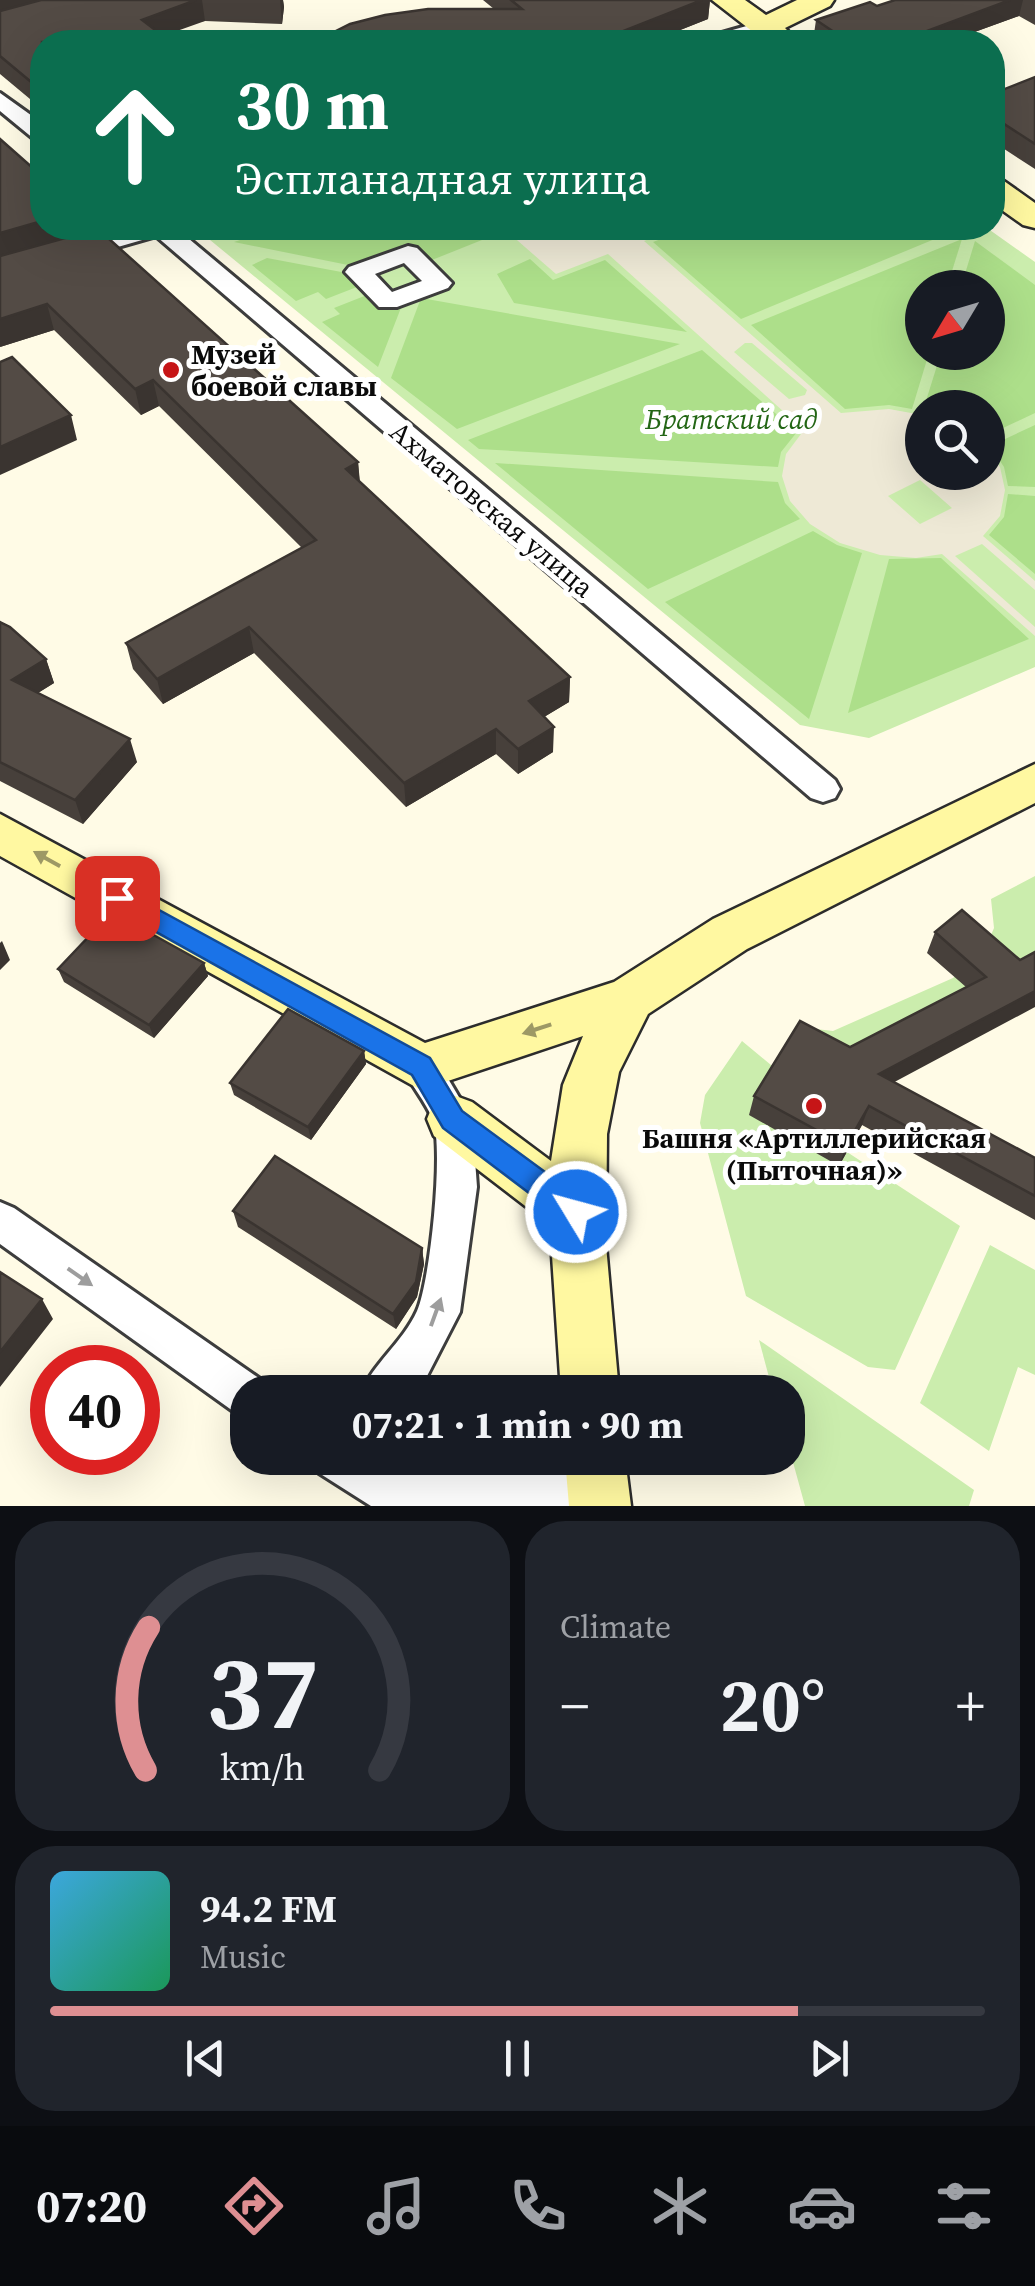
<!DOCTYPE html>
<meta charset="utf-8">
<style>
body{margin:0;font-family:"Source Serif 4",serif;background:#20242c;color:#f1f3f6;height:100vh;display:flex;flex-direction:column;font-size:38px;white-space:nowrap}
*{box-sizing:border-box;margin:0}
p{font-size:32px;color:#9ea1a6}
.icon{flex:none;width:55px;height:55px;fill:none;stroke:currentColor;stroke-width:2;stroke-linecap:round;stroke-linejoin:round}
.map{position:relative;height:1506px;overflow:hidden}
.side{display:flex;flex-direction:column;gap:15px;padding:15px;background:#0d0f14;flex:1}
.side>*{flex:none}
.hud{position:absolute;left:30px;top:30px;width:975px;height:210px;border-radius:40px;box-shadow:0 10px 40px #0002;background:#0b6e4f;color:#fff;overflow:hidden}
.needle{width:65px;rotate:232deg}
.controls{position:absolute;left:905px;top:270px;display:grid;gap:20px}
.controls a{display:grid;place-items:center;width:100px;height:100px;border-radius:50%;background:#171b24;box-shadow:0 10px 40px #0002;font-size:50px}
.speed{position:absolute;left:30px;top:1345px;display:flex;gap:20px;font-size:50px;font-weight:700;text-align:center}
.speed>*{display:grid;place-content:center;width:130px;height:130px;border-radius:50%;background:#171b24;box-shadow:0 10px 40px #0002;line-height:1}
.speed .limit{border:15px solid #d22;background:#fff;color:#111}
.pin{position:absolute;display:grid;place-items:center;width:85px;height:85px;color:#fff;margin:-42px;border-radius:20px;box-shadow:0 5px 15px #0006}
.me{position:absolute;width:110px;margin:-55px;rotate:307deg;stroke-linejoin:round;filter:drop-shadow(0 0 8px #0008)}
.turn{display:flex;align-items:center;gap:35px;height:210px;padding:0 40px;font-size:45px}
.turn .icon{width:130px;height:130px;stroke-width:2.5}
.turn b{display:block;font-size:70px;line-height:85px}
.big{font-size:75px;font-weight:700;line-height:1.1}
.side .tile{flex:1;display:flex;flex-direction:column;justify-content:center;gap:15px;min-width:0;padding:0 35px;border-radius:40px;background:#20242c}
.side .dial{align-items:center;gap:0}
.dial svg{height:260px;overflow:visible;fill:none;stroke:#363941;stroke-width:7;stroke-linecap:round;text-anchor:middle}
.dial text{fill:#f1f3f6;stroke:none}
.song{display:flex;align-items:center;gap:30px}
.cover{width:120px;height:120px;border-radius:15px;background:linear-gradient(135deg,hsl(200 70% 55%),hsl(150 70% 35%))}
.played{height:10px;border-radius:5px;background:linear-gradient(90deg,#de8f92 80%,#363941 80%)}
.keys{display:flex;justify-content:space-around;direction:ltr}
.heat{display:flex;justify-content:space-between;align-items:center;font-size:55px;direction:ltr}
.side .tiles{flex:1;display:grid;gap:15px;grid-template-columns:1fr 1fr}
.tile:last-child{grid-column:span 2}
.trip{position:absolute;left:230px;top:1375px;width:575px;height:100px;border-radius:40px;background:#171b24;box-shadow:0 10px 40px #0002;font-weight:700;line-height:100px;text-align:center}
.tabs{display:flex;height:160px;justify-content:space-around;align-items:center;background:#090b0e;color:#9ea1a6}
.tabs .icon{width:70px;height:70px}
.tabs .current{color:#de8f92}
.tabs b{font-size:45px;color:#f1f3f6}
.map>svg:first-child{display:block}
</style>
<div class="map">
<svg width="1035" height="1506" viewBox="0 0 1035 1506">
<rect width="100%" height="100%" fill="#fffbe6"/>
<path fill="#cbedad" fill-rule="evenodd" d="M225,228h762l48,34v405l-166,71 -69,-13 -596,-490zM922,288h66v64h-66zM922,408h66v64h-66z
M1035,876v86l-192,99 -44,-34 34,4 120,-53 30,-24 11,-26 -3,-29z
M742,1041l35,29 62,95 8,-13 113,74 -65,144 -27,-3 -122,-71 -46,-173 5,-28z
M990,1245l45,25v105l-17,-8 -29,84 -69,-48z
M759,1340l215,150 -5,16h-164l-17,-62v-52h-15z"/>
<path fill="#addf8a" d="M276,228h221l5,4 -75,30 -17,-15 -52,20 -124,-25z
M690,228h267l2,1 -218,90 -88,-77z
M962,239l-15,48 -25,1v64l7,1 -17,56 -23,-4 -44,4 -94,-84z
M975,241l60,44v128l-47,22v-27l-64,-1 17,-54 47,-1v-64l-27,-1z
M267,258l85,16 10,11 -36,14 -8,-7 -22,9 -44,-36z
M530,259l23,21 52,-20 82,72 -173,-29 -17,-29z
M372,293l32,7 -26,67 -56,-45 18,-8 -6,-6z
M421,298l259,46 -223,85 -66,-51z
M702,350l95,82 -16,20 -3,15 -299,-18 -11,-9z
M1035,425v62l-27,-1 -4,-19 -14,-21z
M495,463l283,19 7,21 15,16 -152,70z
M1008,494l27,2v78l-46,-39 15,-18z
M813,531l24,14 25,8 -53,166 -144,-117z
M941,558l88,81 -181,74 41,-154z"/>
<path fill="#eee9d6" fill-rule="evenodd" d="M503,228h65l8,6 15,-6h87l-34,13 197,172 48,-4 33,6v57h66v-23l12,18 5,23 -5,26 -17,20 52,45v9l-53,-46 -27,12 80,71v9l-93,-82 -26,4 -36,-3 -40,-12 -30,-19 -20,-23 -8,-25 4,-22 18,-24 -196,-176 -52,20zM745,343h7l55,47 -2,5 -16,4 -55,-47zM920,480l32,28 -32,16 -32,-28z"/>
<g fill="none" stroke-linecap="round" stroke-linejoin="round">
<g stroke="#3d3d3d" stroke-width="6">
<path id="street" d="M764,21l11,6 -4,4 -35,11h-31l3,-5z
M0,93l42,30v18l-8,-2 -34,-28z
M131,228h45l659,552 5,9 -5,9 -12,4 -12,-4 -655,-562 -156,45v-16z
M408,246l9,2 35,35 -4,5 -51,19h-18l-34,-35 4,-5zM404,263l18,18 -30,11 -17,-18z
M421,1050l13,5 38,64 5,68 -17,125 -34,66 -14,14h-50c10,-27 41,-50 55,-81 13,-29 27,-162 16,-191 -7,-18 -22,-35 -31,-53l6,-12z
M0,1202l14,6 249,173 5,11h-20v25l-15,-6 -233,-167z
M312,1458h60l12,7 132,7 82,-1 16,6 6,16 -5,13h-244l-52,-33z"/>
</g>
<g stroke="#2c2c2c" stroke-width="5">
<path id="secondary" d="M712,0h33l21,15 31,-15h37l-4,6 -45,22 14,14h-33z
M992,178l12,3 31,22v25l-12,-3 -31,-22z
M1035,764v39l-288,146 -99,65 -29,58 -12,62 -1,111 13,147h-58l-11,-167 -116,-89 -7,-17 7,-17 19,-7 19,7 79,59 12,-76 20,-49 -162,54 -421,-234v-42l425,229 189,-61 99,-63z
M565,1458h60l6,48h-62z"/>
</g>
<use href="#street" fill="#fff" fill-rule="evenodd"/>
<use href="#secondary" fill="#fff8a1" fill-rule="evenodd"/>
</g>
<path fill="#47403b" d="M0,0h283l1,7 -2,17 -77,-3 -163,21v67l-42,-35z
M483,0h227l-2,19 -58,23h-336l180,-33z
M895,0h140v25l-16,-9 -72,26h-131l-3,-1 3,-21 61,-14z
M1035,77v92l-43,-28v-60l9,6v4z
M87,232l271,230 2,20 210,195 -1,25 -25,15 9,35 -35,22 -22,-20 -90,53 -152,-154 -91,51 -30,-35 -7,-26 176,-95 -143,-142 -18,9 -87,-85 -54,17z
M0,621l46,38 8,24 -16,10 99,69 -54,62 -83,-43z
M935,932l85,28 -126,122 141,76v62l-173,-95 -23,41 -90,-51 5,-19 212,-109 -39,-34z
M204,963l4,13 -54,62 -90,-56 -6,-13z
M364,1051l2,13 -55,76 -77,-45 -4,-12z
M233,1211l189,37 2,16 -7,33 -21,32 -158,-102z"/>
<path fill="#3a3430" d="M0,0h56l-56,16z
M196,0h6l3,21 -59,21 -4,-22z
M280,0h3l1,7 -2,17z
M702,0h8l-2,19 -58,23h-36l7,-10z
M1010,0h13l-4,16 -72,26h-30l2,-8z
M42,221v7h44l1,7 -87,26v-28z
M47,304l7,26 -54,17v-28z
M153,380l6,26 -18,9 -6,-26z
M71,415l6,25 -77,35v-28z
M358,462l2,26 -14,-19z
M249,627l5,26 -91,51 -6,-25z
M46,659l8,24 -34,21 -8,-24z
M570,677l-1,25 -40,24v-25z
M554,727l-1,25 -35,22v-25z
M496,729v25l-90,53 -2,-24z
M130,739l7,23 -54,62 -8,-24z
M2,941l8,19 -10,10v-27z
M204,963l4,13 -54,62 -5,-13z
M1035,991v16l-163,87 7,-20z
M364,1051l2,13 -55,76 -3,-13z
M869,1106l-7,19 -23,41 7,-20z
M422,1248l2,16 -7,33 -21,32 -3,-15z
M42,1299l11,20 -53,68v-35z"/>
<path fill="#534b45" stroke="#3a3430" stroke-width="2.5" d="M41,0h155l-54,20 29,22h-129v49l-42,-35v-45z
M511,0h191l-81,32 3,7 -10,3h-300l36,-18 35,-9 43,-6h94z
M895,0h115l-91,34 14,8h-84l-33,-22 54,-18 7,4z
M1035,77v67l-43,-28v-22z
M992,81l9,6 -9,3z
M0,139l42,37v45l-42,12z
M98,229l260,233 -12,7 224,208 -41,24 25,26 -36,22 -22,-20 -92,54 -155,-156 -92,52 -31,-36 190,-103 -163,-160 -18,9 -88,-85 -47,15v-63z
M12,357l59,58 -71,32v-85z
M0,622l10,5 36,32 -34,21 118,59 -55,61 -75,-38z
M962,910l58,50 15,-8v39l-156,83 156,84v38l-166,-90 -23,40 -92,-50 46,-75 50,26 136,-70 -51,-45z
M112,912l92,51 -55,62 -91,-56z
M288,1009l76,42 -56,76 -78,-44z
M275,1156l147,92 -6,34 -23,32 -160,-103z
M0,1272l42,27 -42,53z"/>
<defs><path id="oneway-solid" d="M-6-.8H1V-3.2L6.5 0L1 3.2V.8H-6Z" transform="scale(2.5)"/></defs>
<g fill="#9d9965">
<use href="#oneway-solid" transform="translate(47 859) rotate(-151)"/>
<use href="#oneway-solid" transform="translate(537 1029) rotate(162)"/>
</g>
<g fill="#9d9d9d">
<use href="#oneway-solid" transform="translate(80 1277) rotate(35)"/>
<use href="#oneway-solid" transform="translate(436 1312) rotate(-70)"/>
</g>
<path fill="#1a73e8" stroke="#114b97" stroke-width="2.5" d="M117,887l313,171 32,53 124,91 4,10 -4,9 -10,4 -10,-4 -123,-93 -31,-53 -304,-170 -3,-7 3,-8z"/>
<g fill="#c61517" stroke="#fff" stroke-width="4">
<circle cx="171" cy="370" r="10"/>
<circle cx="814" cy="1106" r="10"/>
</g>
<g text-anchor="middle" stroke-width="10" stroke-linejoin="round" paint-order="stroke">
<g font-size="28" font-weight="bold" fill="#0a0a0a" stroke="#fff" text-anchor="start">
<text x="191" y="364">Музей<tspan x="191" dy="32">боевой славы</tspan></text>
<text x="814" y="1148" text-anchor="middle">Башня «Артиллерийская<tspan x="814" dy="32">(Пыточная)»</tspan></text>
</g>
<g font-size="28" font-style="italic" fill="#236615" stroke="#fff">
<text x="731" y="429">Братский сад</text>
</g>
<g font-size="28" fill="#0a0a0a" stroke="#fff">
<text transform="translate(492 509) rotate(40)" y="10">Ахматовская улица</text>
</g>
</g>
</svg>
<div class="controls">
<a><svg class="needle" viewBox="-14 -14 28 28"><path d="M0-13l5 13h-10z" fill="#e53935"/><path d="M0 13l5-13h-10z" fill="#9ea1a6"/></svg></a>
<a><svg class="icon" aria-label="search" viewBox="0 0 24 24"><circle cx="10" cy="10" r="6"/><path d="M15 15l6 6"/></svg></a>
</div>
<div class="speed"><div class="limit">40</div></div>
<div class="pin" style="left:117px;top:898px;background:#d93025"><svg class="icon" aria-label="arrive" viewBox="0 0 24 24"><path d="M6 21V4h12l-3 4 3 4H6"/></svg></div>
<svg class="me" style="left:576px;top:1212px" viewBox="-20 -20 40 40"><circle r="17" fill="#1a73e8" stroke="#fff" stroke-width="3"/><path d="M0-11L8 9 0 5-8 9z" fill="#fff"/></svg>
<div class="trip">07:21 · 1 min · 90 m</div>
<div class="hud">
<div class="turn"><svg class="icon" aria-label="ahead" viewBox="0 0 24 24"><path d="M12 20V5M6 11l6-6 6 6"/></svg><div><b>30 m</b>Эспланадная улица</div></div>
</div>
</div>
<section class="side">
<div class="tiles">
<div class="tile dial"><svg viewBox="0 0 100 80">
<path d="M14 69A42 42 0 1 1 86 69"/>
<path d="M14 69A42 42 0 0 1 15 25" stroke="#de8f92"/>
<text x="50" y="56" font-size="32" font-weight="700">37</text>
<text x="50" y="72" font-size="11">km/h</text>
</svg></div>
<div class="tile"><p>Climate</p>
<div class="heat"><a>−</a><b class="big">20°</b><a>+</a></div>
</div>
<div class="tile">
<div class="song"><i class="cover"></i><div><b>94.2 FM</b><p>Music</p></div></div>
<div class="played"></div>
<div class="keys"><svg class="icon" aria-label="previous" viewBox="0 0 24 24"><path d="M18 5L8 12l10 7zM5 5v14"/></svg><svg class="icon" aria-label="pause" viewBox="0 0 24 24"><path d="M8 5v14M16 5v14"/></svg><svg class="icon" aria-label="next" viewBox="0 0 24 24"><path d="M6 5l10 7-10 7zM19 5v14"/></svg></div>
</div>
</div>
</section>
<nav class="tabs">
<b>07:20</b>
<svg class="icon current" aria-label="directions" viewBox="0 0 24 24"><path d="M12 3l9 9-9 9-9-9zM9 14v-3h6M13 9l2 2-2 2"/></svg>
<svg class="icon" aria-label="music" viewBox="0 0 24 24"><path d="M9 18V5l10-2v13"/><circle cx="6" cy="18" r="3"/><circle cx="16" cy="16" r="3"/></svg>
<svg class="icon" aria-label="phone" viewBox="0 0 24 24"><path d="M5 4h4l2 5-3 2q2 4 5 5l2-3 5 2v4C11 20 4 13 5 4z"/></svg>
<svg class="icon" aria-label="climate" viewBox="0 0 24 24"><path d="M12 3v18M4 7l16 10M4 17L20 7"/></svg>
<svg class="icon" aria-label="car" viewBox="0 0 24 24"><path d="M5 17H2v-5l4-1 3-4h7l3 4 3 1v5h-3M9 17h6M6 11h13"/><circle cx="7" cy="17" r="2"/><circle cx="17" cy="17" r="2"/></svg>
<svg class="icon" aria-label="filters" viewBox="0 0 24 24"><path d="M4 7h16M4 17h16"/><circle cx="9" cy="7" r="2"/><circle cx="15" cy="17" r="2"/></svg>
</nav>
